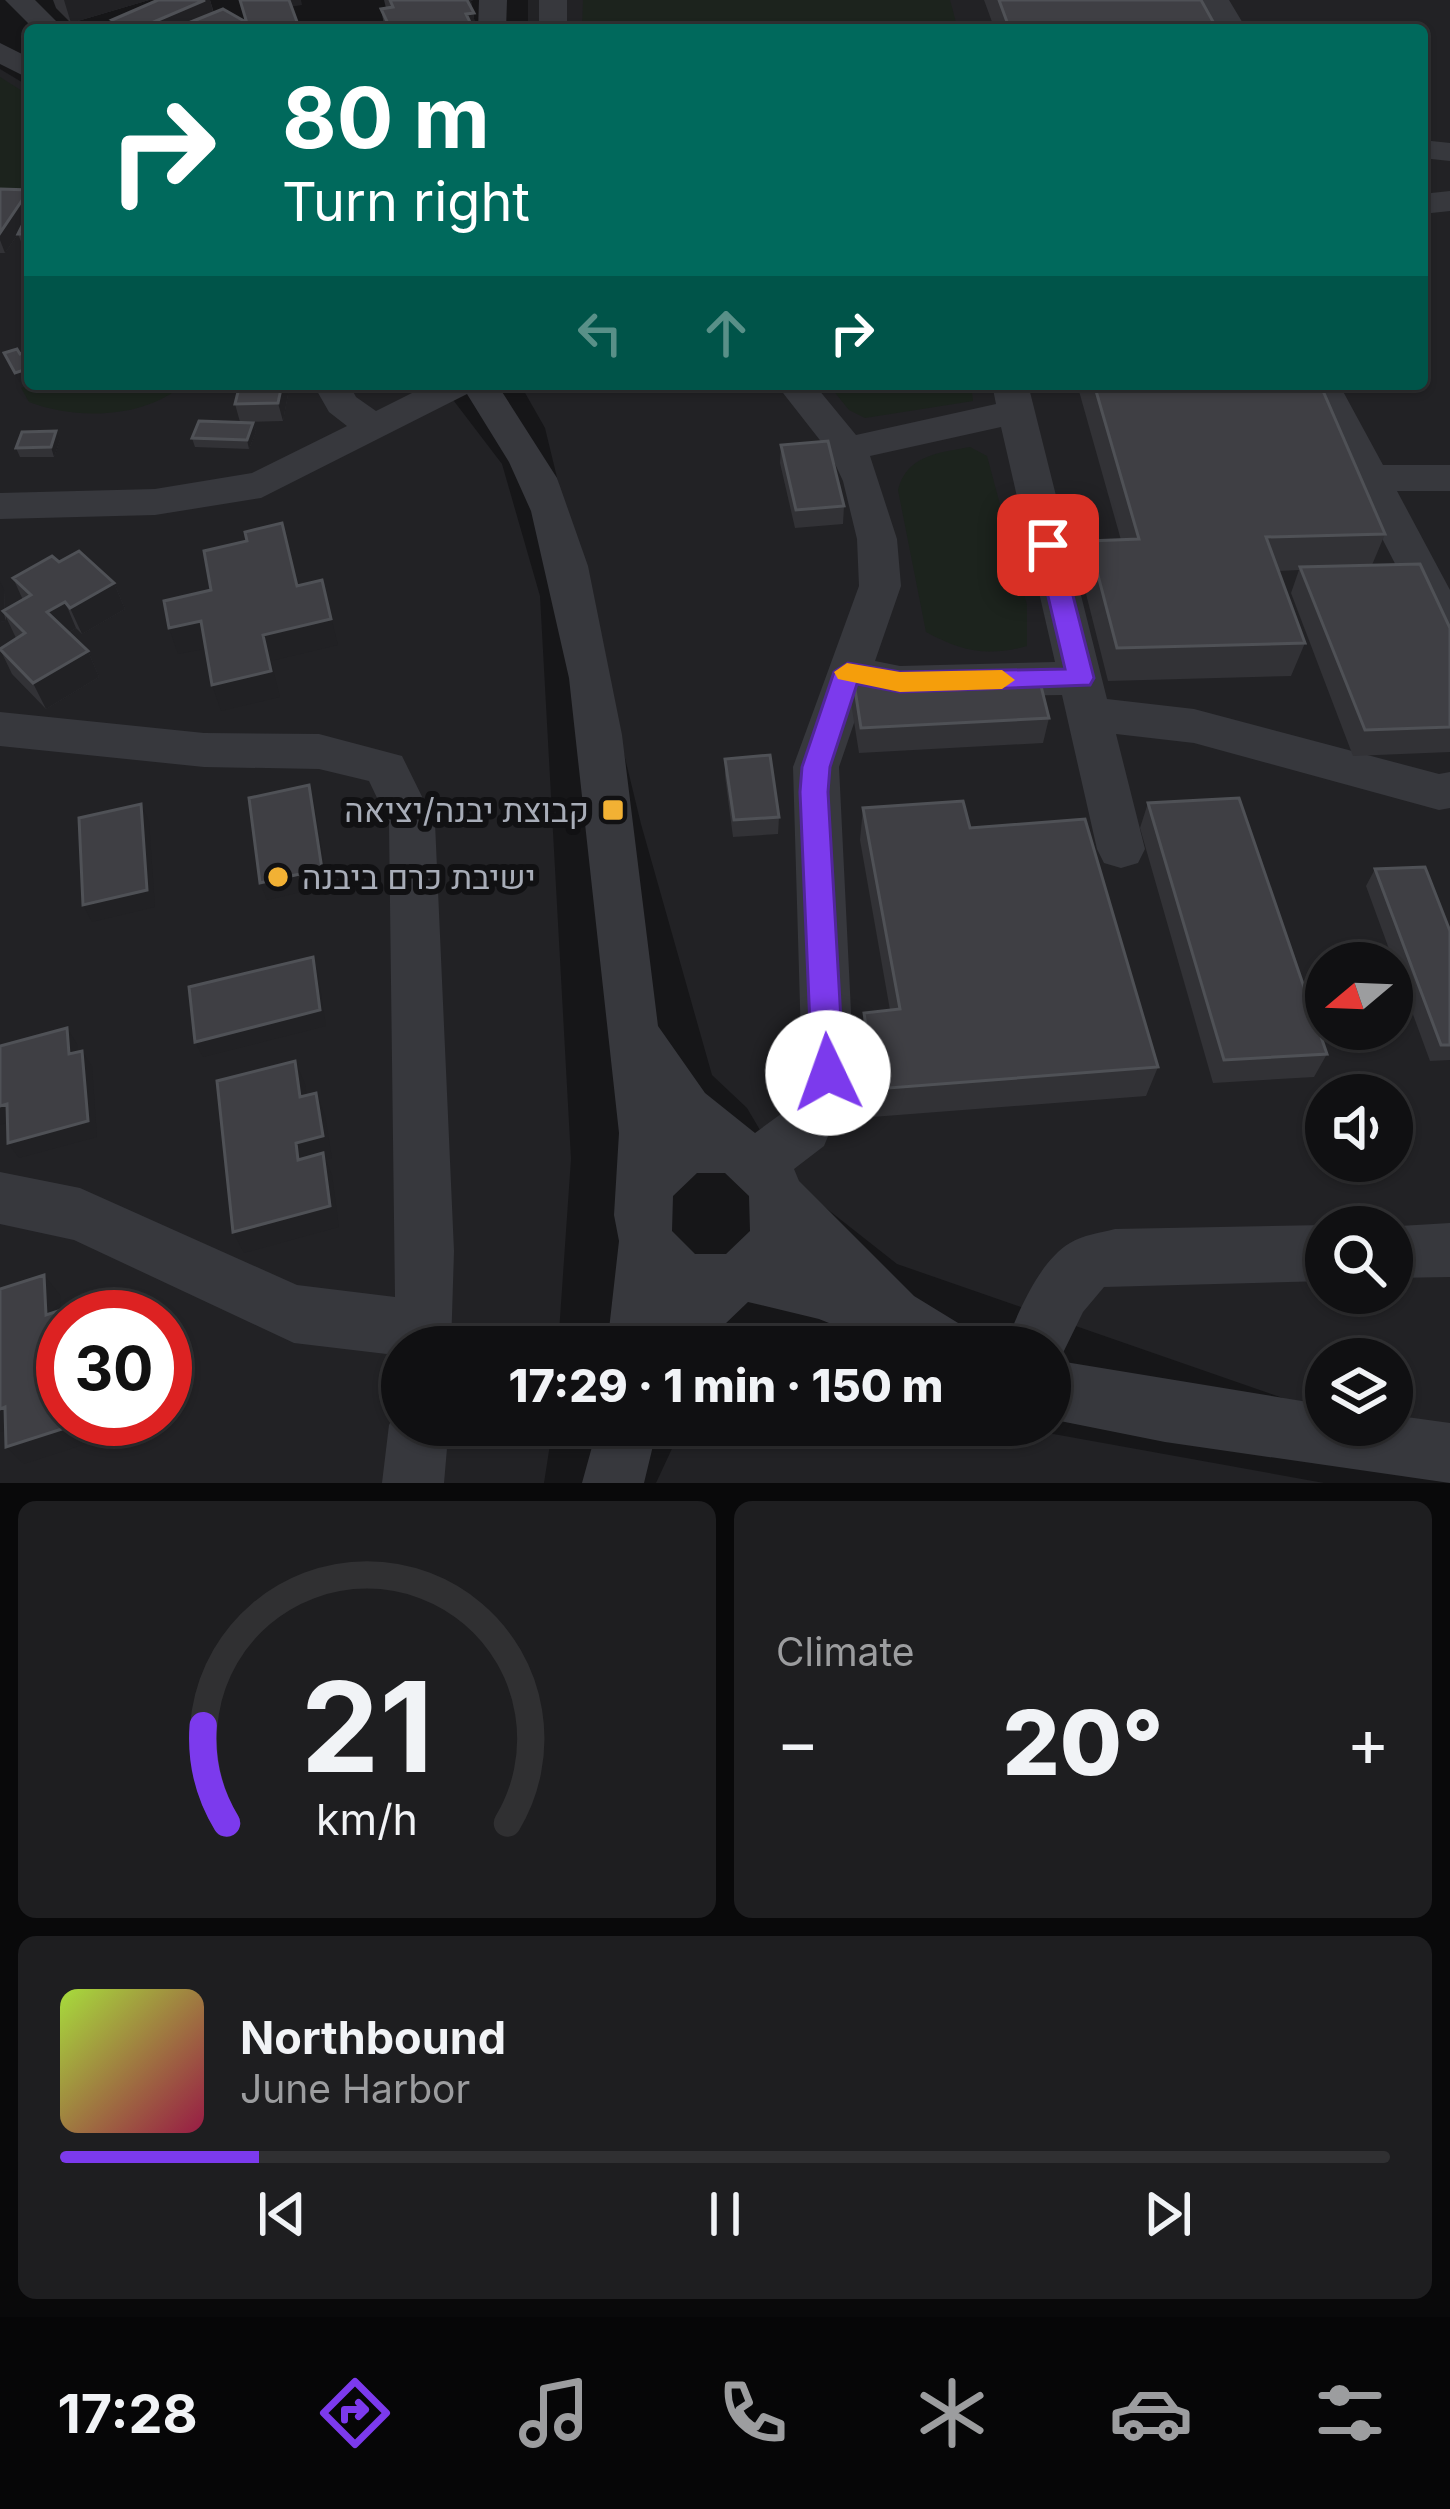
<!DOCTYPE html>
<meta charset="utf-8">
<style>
body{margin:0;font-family:Inter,Heebo,sans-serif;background:#1e1e20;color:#f1f3f6;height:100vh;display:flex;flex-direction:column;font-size:45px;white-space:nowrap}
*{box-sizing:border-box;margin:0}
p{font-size:39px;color:#9c9d9f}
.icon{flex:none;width:66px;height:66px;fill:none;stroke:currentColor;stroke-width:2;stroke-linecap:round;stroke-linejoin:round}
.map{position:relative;height:1483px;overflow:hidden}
.sheet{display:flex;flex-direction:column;gap:18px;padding:18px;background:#09090a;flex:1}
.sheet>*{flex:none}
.guide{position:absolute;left:24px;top:24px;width:1404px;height:366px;border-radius:12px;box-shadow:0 3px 9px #0004,0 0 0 3px #303032;background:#00695c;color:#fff;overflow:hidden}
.needle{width:78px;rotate:251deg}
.tools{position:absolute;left:1305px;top:942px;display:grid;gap:24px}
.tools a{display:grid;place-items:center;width:108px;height:108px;border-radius:50%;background:#101012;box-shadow:0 3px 9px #0004,0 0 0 3px #303032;font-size:60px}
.speed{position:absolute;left:36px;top:1290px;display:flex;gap:24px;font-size:60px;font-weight:700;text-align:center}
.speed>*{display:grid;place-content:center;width:156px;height:156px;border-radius:50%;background:#101012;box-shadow:0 3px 9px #0004,0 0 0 3px #303032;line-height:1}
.speed .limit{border:18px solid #d22;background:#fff;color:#111}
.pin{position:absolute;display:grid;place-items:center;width:102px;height:102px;color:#fff;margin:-51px;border-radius:24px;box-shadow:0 6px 18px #0006}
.me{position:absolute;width:132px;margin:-66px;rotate:357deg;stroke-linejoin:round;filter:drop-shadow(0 0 9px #0008)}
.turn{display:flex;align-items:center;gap:42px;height:252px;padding:0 60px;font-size:54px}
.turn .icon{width:156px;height:156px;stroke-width:2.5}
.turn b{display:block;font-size:84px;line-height:102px}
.lanes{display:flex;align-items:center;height:114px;padding:0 60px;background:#0003;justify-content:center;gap:60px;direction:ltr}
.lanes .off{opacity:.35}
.big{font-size:90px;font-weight:800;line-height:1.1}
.sheet .tile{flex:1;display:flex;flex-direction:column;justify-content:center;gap:18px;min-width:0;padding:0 42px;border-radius:18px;background:#1e1e20}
.sheet .dial{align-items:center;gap:0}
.dial svg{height:312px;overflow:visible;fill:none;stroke:#303032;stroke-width:7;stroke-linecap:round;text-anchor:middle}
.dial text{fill:#f1f3f6;stroke:none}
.song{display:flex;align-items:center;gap:36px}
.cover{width:144px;height:144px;border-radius:18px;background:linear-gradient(135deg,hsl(80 70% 55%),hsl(340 70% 35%))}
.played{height:12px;border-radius:6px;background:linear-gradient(90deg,#7c3aed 15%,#303032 15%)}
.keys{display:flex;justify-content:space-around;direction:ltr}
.heat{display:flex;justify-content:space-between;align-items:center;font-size:66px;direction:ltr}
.sheet .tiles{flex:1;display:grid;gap:18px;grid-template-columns:1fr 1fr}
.tile:last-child{grid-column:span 2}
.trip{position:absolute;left:381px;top:1326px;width:690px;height:120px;border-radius:60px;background:#101012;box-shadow:0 3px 9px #0004,0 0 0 3px #303032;font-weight:800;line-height:120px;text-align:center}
.menu{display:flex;height:192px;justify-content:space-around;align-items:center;background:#060607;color:#9c9d9f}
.menu .icon{width:84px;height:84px}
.menu .current{color:#7c3aed}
.menu b{font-size:54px;color:#f1f3f6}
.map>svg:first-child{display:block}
</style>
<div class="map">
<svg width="1450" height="1483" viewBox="0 0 1450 1483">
<rect width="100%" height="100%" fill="#161618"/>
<path fill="#222225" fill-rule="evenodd" d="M528,0h922v1434l-58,-9v-66h-66v54l-429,-149 -108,-85 -42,-71 -35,-33 -71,-251 -96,-396 -25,-44h902v-354h-894zM1326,963h66v66h-66zM1326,1095h66v66h-66zM1326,1227h66v66h-66z
M0,69l30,18v297h411l61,80 38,132 31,563 -13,188h-156v78h151l-9,58h-544zM63,1317h102v102h-102z
M683,1425h321l320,58h-668z"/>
<path fill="#1c231d" d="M583,0h367l8,30h-376z
M0,77l30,19v97l-30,-1z
M32,384h152c-40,35 -108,36 -155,18l-8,-14z
M828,384h143l2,17 -108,17 -16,-8z
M970,447l17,9 40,149v41c-40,11 -66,5 -101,-14l-28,-142c9,-35 40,-37 72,-43z"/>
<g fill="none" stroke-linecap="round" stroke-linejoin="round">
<path fill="#37383d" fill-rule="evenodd" d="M5,0h30l30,30h-30z
M479,0h28l-1,30h-28z
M539,0h28v30h-28z
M1201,0h28l18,30h-28z
M0,43l30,15v21l-30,-15z
M1422,140l28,3v18l-28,-3z
M1450,191v20l-28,3v-20z
M313,384h36l7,13 20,14 54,-27h67l60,94 31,88 34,169 36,291 47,67 50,40 30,-22 17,-38 -9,-306 66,-181 -2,-47 -14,-58 -13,-28 -54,-69h38l42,51 140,-31 -4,-20h36l79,315 87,10 245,65 11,-2v36l-11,2 -245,-67 -78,-9 29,115 -7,14 -17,5 -17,-5 -7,-14 -35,-154 -162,3 -35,-7 -26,76 15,306 -30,73 -30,23 5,12 115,115 49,30 9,21h-83l-70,-28 -71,-17 -47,45h-94l12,-106 -5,-26 5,-82 -50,-455 -38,-167 -22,-49 -42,-68 -206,104 -106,17 -155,4v-26l155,-4 97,-16 95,-47 -18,-14zM1001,427l54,235 -155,4 -25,-5 26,-75 -4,-47 -27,-83zM697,1173h28l24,23 1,35 -24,23h-31l-23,-23 1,-35z
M1303,384h36l44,81h67v26h-53l53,99v55l-15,-4 -6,-11z
M0,712l204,21 115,1 83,22 33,67 19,428 -3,96h-49v22l-7,-14 -101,-12 -220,-103 -74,-16v-52l80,16 217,97 98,12 -6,-474 -20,-42 -50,-12 -115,-2 -204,-21z
M1450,1223v54l-58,1v-51h-9z
M1326,1225l4,2h-4v54l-222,6 -21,25 -24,49 267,44v20h66v-10l58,8v60l-285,-41 -115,-23v-72h-46c14,-33 34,-85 66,-104 13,-8 30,-10 45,-14z
M402,1402v23h47l-5,58h-62l7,-58z
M598,1425h60l-14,58h-62z"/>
</g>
<path fill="#323236" d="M53,0h96l-78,23 -15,-15z
M210,0l4,13 30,8 2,9h-131l-3,-10z
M384,0h89l-2,1 5,29h-91l-4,-21 5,-1z
M984,0h217l15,27 -1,3h-220z
M0,189l29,1 1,62h-5l-7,-18 2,-3 -15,22h-5z
M290,384l-7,37 -43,1 -5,-18z
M1077,384h243l65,150 -13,31 78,63v124l-97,4 -62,-163 8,-23 -21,1 27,72 -14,33 -183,5 -27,-107 8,-33 32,-1z
M253,423l3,9 -7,17 -54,-2 -3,-9z
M60,440l-6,17h-34l-4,-9z
M781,445l63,61 -1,18 -48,4 -15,-65z
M59,562l55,21 11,26 -43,25 -6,-6 -8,5 20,18 11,26 -53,32 -34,-35 -12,-25 16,-11 -10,-21v4l-6,1 4,-32 1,20 18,-10 -10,-22z
M854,683l195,35 -6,25 -184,10 -7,-44z
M725,759l54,58 -1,17 -45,3 -8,-61z
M1148,803l179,251 -13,23 -101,6 -73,-255z
M863,808l107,20 188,239 -12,29 -274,21 -12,-75 4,-29 26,-3 -30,-170z
M1375,869l75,62v129l-20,1 -64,-175z"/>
<path fill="#212124" d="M64,0h85l-78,23z
M205,0h5l4,15 -35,15h-44z
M247,0h54l1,5 -52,8z
M461,0h12l-2,1 5,29h-56z
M244,21l2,9h-25z
M29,190l1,26 -25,37 -5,-13v-7z
M30,368v11l-11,3 -4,-9z
M282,384h8l-7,37 -5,-18z
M253,423l3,9 -7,17 -2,-9z
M56,431l4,9 -6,17 -3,-10z
M322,580l16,65 -67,16 9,36 -59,14 -9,-26z
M0,581l4,9 1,24 -2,-3 3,10 -6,1z
M114,583l11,26 -43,25 -12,-26z
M65,602l11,26 -17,10 -12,-26z
M201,621l9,27 -32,6 -9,-26z
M88,651l11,26 -53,32 -13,-26z
M309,785l5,18 14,83 -61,14 -7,-17z
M141,804l8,17 6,86 -63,15 -9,-17z
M313,957l5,16 8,53 -123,31 -8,-15z
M67,1028l10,16 1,26 -9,-16z
M82,1051l10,15 5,71 -78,21 -11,-15z
M295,1061l10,23 5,35 -10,-22z
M316,1093l9,22 7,43 -6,2 6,15 7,52 -95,26 -11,-21 65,-72 -2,-17z
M7,1104l11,16 -18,5v-19z
M44,1275l16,20 2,39 -16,-19z
M86,1302l11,15h-10z
M5,1407l18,18 -23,7v-23z
M93,1419h17l1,17 -87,28 -18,-17z"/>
<path fill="#3f3f44" stroke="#4f5156" stroke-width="3" d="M158,0h47l-70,30h-4l-19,-10z
M240,0h49l11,30h-51z
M390,0h77l7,13 -8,1 4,8 -50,8h-29l-10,-21 12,-2z
M999,0h202l15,27 -105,3h-101z
M223,9l21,12 -23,9h-50z
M0,189l29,1 -29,43z
M30,210v24h-12z
M17,349l3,5 9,-3 1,17 -15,5 -11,-20z
M240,384h42l-4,19 -43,1z
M1094,384h226l65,150 -119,3 39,106 -188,5 -28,-107 50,-2z
M199,421l54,2 -6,17 -55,-2z
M56,431l-5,16 -35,1 6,-16z
M828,441l16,65 -48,4 -15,-65z
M282,523l15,63 25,-6 9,39 -68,16 8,36 -59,14 -11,-64 -32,7 -5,-27 47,-11 -7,-39 43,-10 -2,-9z
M79,551l35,32 -44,25 -5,-6 -18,10 41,39 -55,32 -33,-34 25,-16 -22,-22 28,-16 -18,-17 39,-22 7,6z
M1420,564l30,64v99l-85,3 -65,-163z
M1038,674l11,44 -188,10 -7,-45z
M770,755l9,62 -45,3 -9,-61z
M309,785l13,84 -62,14 -11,-85z
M1239,798l88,256 -103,6 -76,-257z
M963,801l7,27 115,-9 73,248 -282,22 -12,-76 36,-4 -37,-201z
M141,804l6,86 -64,15 -4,-87z
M1425,867l25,64v114h-9l-66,-176z
M313,957l7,53 -125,32 -6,-55z
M67,1028l2,26 13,-3 6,70 -80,22 -1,-39 -7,2v-60z
M295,1061l5,36 16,-4 7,43 -27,7 2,17 25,-7 7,53 -97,26 -16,-151z
M44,1275l2,40 40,-13 1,15h-24v102h30l-87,28 -1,-40 -5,2v-120z"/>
<path fill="#7c3aed" stroke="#51269a" stroke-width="3" d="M1048,536l12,9 34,133 -4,7 -190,7 -43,-8 -27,83 -2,25 16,281 -5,10 -11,4 -12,-4 -4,-10 -12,-281 2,-25 32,-95 14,-9 52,9 165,-3 -29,-124z"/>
<path fill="#f59e0b" d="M847,663l53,9 102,-2 13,10 -13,9 -102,3 -62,-13 -4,-7z"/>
<g fill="#f2b134" stroke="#111113" stroke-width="4.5">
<rect x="601" y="798" width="24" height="24" rx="6"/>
<circle cx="278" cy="877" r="12"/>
</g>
<g text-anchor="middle" stroke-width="12" stroke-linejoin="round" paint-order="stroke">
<g font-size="33" fill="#a8adb8" stroke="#111113" text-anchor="end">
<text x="589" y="822">קבוצת יבנה/יציאה</text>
<text x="302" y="889" text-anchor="start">ישיבת כרם ביבנה</text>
</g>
</g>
</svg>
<div class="tools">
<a><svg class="needle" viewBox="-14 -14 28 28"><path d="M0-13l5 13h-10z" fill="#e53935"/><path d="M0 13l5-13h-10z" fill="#9c9d9f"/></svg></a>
<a><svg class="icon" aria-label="sound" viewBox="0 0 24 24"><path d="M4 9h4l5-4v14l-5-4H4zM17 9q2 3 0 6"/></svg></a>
<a><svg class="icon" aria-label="search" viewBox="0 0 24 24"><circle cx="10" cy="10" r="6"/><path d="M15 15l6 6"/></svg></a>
<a><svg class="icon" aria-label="layers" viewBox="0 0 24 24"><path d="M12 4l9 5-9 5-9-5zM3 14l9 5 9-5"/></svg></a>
</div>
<div class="speed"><div class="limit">30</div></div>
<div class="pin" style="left:1048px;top:545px;background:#d93025"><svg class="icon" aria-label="arrive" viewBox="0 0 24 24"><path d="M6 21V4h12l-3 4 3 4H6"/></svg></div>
<svg class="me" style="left:828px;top:1073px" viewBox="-20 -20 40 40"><circle r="19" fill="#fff"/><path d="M0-13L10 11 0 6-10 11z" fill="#7c3aed"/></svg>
<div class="trip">17:29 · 1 min · 150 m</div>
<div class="guide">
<div class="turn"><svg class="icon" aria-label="right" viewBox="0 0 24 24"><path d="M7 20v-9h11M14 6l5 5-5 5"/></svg><div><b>80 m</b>Turn right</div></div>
<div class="lanes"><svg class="icon off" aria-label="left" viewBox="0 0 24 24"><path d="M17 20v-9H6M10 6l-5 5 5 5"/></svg><svg class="icon off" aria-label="ahead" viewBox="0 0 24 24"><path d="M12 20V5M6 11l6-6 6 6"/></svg><svg class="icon" aria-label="right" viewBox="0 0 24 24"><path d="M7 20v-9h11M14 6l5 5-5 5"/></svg></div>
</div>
</div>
<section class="sheet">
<div class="tiles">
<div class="tile dial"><svg viewBox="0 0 100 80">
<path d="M14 69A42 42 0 1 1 86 69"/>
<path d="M14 69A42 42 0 0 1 8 44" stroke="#7c3aed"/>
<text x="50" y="56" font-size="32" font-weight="700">21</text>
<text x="50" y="72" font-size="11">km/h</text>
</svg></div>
<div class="tile"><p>Climate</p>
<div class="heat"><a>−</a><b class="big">20°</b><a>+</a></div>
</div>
<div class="tile">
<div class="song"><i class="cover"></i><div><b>Northbound</b><p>June Harbor</p></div></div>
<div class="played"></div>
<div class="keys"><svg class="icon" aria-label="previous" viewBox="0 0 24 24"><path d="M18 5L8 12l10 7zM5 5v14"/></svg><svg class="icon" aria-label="pause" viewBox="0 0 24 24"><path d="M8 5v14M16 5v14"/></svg><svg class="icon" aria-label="next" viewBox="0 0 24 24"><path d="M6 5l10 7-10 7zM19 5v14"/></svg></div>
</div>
</div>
</section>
<nav class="menu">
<b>17:28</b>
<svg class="icon current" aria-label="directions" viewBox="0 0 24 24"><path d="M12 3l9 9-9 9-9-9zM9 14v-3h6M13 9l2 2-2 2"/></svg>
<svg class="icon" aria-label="music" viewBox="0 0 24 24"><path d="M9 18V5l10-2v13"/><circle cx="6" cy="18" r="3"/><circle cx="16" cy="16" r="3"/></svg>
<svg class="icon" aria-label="phone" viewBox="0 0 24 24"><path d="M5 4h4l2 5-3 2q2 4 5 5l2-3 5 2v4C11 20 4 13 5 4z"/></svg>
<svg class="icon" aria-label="climate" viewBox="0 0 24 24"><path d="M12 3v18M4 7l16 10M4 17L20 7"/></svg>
<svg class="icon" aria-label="car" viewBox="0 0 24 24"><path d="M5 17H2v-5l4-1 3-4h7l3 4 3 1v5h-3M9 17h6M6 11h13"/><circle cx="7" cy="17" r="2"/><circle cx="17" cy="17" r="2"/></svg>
<svg class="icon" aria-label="filters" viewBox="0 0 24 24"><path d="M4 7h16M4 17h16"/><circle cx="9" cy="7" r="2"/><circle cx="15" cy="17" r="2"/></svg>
</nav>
